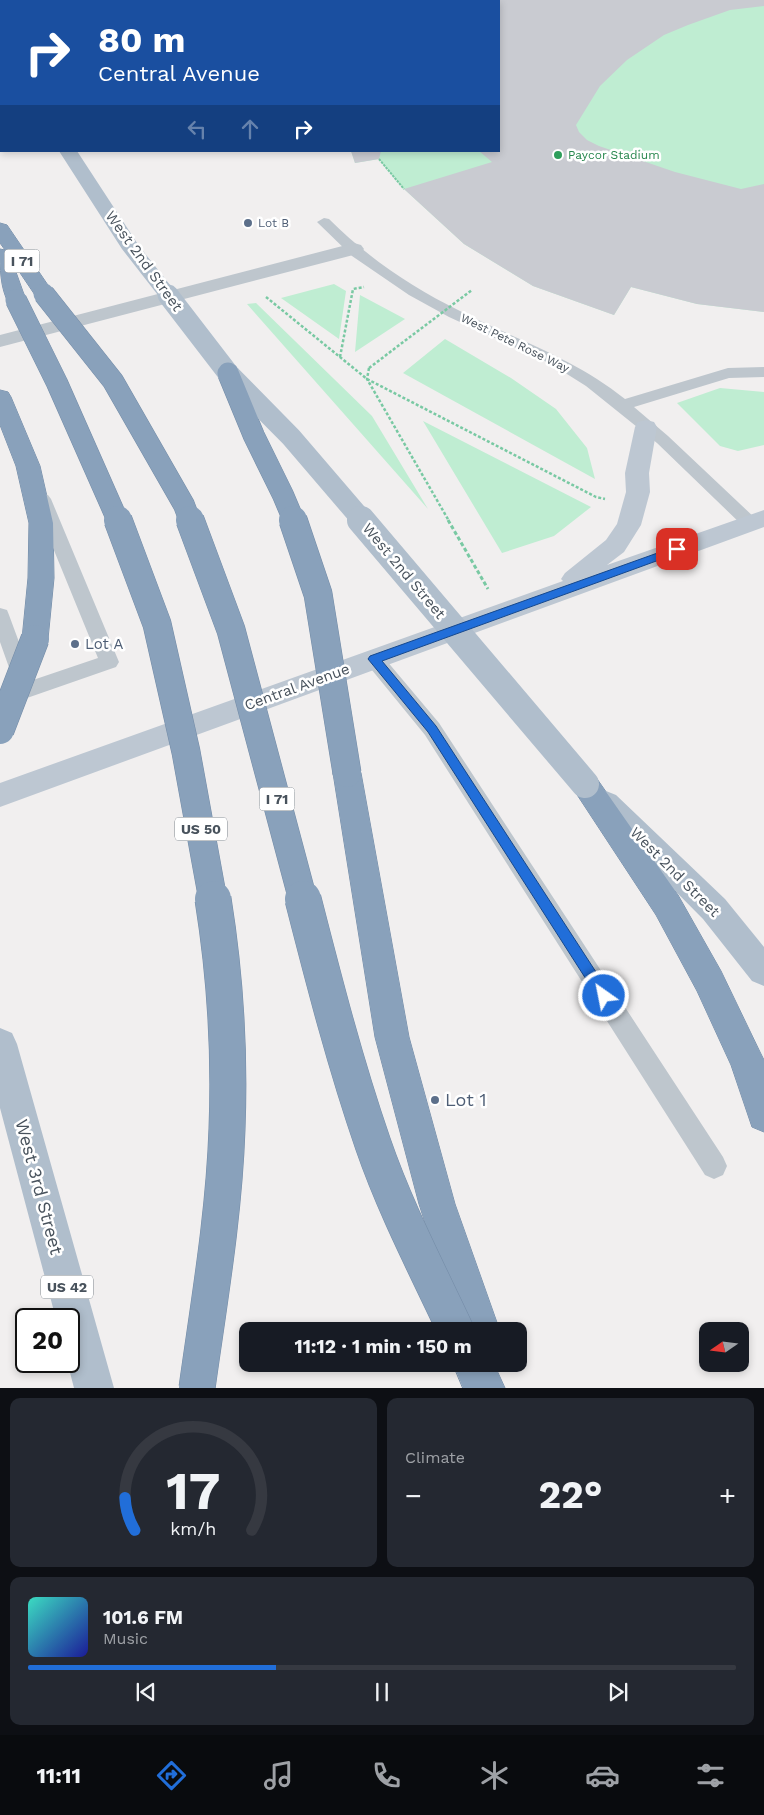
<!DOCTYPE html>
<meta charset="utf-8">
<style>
body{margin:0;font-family:"Work Sans",sans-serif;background:#242831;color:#f1f3f6;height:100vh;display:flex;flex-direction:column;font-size:19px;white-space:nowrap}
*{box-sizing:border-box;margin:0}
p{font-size:16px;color:#9ea1a6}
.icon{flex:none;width:28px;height:28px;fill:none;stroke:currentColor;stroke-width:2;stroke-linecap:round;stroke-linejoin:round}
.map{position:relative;height:1388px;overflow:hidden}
.sheet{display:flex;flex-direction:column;gap:10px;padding:10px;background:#0d0f14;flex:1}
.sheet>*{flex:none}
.top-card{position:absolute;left:0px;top:0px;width:500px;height:152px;box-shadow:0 2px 8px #0003;background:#1a4fa0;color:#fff;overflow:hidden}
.needle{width:32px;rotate:256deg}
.buttons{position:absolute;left:699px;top:1322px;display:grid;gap:10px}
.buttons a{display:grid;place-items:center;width:50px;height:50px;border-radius:10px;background:#171b24;box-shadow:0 2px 8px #0003;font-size:25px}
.speed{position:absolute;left:15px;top:1308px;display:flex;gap:10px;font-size:25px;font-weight:700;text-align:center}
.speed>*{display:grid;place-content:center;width:65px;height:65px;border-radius:50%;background:#171b24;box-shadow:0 2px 8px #0003;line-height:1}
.speed .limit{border:2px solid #111;border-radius:8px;background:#fff;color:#111}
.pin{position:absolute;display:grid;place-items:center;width:42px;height:42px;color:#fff;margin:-21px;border-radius:10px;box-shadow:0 2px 8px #0006}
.me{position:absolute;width:55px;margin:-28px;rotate:327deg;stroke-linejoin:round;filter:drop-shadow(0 0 4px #0008)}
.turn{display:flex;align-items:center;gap:18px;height:105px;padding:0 15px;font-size:22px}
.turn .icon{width:65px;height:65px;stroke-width:2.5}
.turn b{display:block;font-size:35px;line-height:42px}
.lanes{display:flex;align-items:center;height:48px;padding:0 15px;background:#0003;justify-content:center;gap:25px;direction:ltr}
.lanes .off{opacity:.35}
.big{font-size:38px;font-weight:700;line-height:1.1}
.sheet .card{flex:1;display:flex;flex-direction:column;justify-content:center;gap:8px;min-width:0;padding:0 18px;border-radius:10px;background:#242831}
.sheet .dial{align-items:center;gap:0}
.dial svg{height:130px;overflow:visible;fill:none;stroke:#363941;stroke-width:7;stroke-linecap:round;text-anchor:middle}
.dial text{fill:#f1f3f6;stroke:none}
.song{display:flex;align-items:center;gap:15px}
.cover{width:60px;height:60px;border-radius:8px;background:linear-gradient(135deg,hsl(170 70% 55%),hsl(240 70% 35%))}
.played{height:5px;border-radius:2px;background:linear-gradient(90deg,#216ed9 35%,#363941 35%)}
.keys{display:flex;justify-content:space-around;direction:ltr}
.heat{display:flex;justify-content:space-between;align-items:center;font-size:28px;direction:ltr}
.sheet .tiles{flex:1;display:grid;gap:10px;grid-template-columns:1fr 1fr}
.card:last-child{grid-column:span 2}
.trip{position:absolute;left:239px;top:1322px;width:288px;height:50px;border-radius:10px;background:#171b24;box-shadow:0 2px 8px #0003;font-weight:700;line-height:50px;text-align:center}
.menu{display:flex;height:80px;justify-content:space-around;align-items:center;background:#090b0e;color:#9ea1a6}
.menu .icon{width:35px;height:35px}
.menu .on{color:#216ed9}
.menu b{font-size:22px;color:#f1f3f6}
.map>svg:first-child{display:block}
</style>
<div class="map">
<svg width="764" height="1388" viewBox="0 0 764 1388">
<rect width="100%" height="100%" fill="#f1efef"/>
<path fill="#fbf6e9" d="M0,0h274l-273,1v50z"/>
<path fill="#bfedd2" d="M429,0h335v312l-67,-8 -66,-17 -17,28 -81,-29 -69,-42 -60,-55 -25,-30 -24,4 -4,-12h148v-150h-72z
M334,284l12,7 -7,48 -58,-41z
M360,295l45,24 -50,33z
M256,303l116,113 56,93 -181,-205z
M445,339l66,39 45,31 31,39 8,31 -192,-106z
M720,388l44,4v53l-26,6 -18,-5 -43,-43z
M423,421l168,86 -37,29 -52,17z"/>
<path fill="#c9cbd1" d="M499,0h265v6l-34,4 -42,15 -24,10 -37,25 -27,26 -24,39 3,7 8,8 12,6 76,26 66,17 23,-5v128l-67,-8 -66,-17 -17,28 -81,-29 -69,-42 -60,-55 88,-27 -13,-11h20z
M351,151h30l-2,8 -24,4z"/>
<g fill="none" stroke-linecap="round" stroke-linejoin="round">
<g stroke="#748ca7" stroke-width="1">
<path id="motorway" d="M0,223l7,2 47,69 -3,4 -7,2 -7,-2 -25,-37 14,39 -3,4 -7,2 -7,-2c-9,-16 -9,-36 -9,-55l5,1 -5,-7z
M0,390l8,2 3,5 29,69 13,57 1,55 -6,61 -4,7 -9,3 -9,-3 -4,-7 6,-61 1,-55 -13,-57 -16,-41z
M347,761l10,4 4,8 48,264 46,167 45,127h-40l-41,-127 -44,-167 -42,-264 4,-8z
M585,772l10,4 83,119 43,76 39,81 4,8v72l-12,-5 -21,-62 -34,-74 -41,-76 -86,-131 5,-8z
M453,1364h41l11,24h-42z"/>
</g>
<path stroke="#79c9a3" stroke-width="2" stroke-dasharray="2.5 1" stroke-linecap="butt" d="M379,159l25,30"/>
<path stroke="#79c9a3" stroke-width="2.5" stroke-dasharray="3 2" stroke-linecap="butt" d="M266,297l101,82 229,118 9,2
M340,357l13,-68 11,-2
M369,368l-2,11 82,142"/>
<path stroke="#79c9a3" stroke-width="3" stroke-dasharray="4 2.5" stroke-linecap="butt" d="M448,520l40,69"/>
<path fill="#bec6cd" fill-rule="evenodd" d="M237,0h11v1h-10z
M324,218l5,1c38,38 82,68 131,92 57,29 114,47 165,88l103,-31 36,-1v10l-35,1 -95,29 34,29 88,83 3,4 -3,4 -6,2 -6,-2 -87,-84 -71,-57 -35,-22 -102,-47 -40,-22 -57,-39 -35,-34z
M42,493l6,2 3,4 68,163 -3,5 -89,31 -7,-3 -3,-5 -17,-48v-34l7,2 2,5 24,65 65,-22 -65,-159 3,-4z
M374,652l7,2 58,69 284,434 4,9 -4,9 -9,4 -9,-4 -280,-440 -58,-71 -3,-5 3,-5z"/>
<path fill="#bec6cd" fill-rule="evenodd" d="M354,243l7,2 3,4 -3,4 -361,94v-12z"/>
<path fill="#bdc7d2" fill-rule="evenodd" d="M0,81h1v10h-1z
M646,420l8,2 3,5 -8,46 1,19 -9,33 -17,27 -17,13 157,-55v17l-764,280v-24l563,-202 -2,-2 4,-6 41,-33 11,-16 9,-32 -1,-19 10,-46 3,-5z"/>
<path fill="#b0becc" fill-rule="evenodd" d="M0,44l1,1v11l-1,-1z
M59,151h18l62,95 39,49 -3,4 -7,2 -7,-2 -39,-50z
M606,791l10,4 109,104 39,48v39l-12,-5 -49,-62 -107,-108 -5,-8 5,-8z
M0,1028l12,5 5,11 97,344h-40l-7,-27h2v-42h-13l-56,-211z"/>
<use href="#motorway" fill="#89a1bb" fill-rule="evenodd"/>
<g stroke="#748ca7" stroke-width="22" stroke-linecap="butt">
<path id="motorway-bridge-far2" d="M44,294l69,87 71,124 6,16
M16,300l41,83 61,138
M228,373l26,63 29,59 11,26"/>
</g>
<g stroke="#748ca7" stroke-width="29" stroke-linecap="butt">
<path id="motorway-bridge-far1" d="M118,520l39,104 29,128 27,148
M190,520l41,110 72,270
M293,520l25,74 29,179
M0,730l35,-91"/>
</g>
<g stroke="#748ca7" stroke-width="37" stroke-linecap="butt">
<path id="motorway-bridge" d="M303,899c21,82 42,164 70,245 22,64 54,125 83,187
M197,1388c12,-86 27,-172 30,-259 3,-77 -2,-155 -14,-230"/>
</g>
<path stroke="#79c9a3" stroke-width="2.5" stroke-dasharray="3 2" stroke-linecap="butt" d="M369,368l103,-78"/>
<path stroke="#b0becc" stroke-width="21" d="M168,295l60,78 63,64 72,84"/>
<path stroke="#b0becc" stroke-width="28" d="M361,520l224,264"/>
<use href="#motorway-bridge-far2" stroke="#89a1bb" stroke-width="21"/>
<use href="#motorway-bridge-far1" stroke="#89a1bb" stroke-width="28"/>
<use href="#motorway-bridge" stroke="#89a1bb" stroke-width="36"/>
</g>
<path fill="#216ed9" stroke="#15488d" d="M677,546l4,1 1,2 -1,3 -299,109 54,65 173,266 2,4 -2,5 -5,1 -4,-1 -172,-269 -60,-73 2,-3z"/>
<circle fill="#2e9e5b" stroke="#fff" stroke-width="2" cx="558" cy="155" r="5"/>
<g fill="#5c6f8a" stroke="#fff" stroke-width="2">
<circle cx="248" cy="223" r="5"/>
<circle cx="75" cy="644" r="5"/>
<circle cx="435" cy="1100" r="5"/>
</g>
<g text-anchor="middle" stroke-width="5" stroke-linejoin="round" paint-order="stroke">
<g font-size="12" fill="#27864d" stroke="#fff" text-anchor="start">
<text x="568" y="159">Paycor Stadium</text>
</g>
<g font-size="12" fill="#4e5e75" stroke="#fff" text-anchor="start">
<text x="258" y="227">Lot B</text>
</g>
<g font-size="12" fill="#48525c" stroke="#fff">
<text transform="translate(515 343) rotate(26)" y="4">West Pete Rose Way</text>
</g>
<g fill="#fff" stroke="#7f868d" stroke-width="1">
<rect x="4.5" y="249.5" width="35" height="23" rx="4"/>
<rect x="259.5" y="787.5" width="35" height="23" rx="4"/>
<rect x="175" y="817.5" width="52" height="23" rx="4"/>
<rect x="41" y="1275.5" width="52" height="23" rx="4"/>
</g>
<g font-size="14" font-weight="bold" fill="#48525c">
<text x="22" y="266">I 71</text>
<text x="277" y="804">I 71</text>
<text x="201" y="834">US 50</text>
<text x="67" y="1292">US 42</text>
</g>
<g font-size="15" fill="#48525c" stroke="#fff">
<text transform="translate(144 261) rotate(54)" y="5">West 2nd Street</text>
<text transform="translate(404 571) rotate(50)" y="5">West 2nd Street</text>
<text transform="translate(297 687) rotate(-20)" y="5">Central Avenue</text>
<text transform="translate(675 872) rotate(45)" y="5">West 2nd Street</text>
</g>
<g font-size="15" fill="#4e5e75" stroke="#fff" text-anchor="start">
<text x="85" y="649">Lot A</text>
</g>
<g font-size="18" fill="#4e5e75" stroke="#fff" text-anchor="start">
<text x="445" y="1106">Lot 1</text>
</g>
<g font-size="18" fill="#48525c" stroke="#fff">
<text transform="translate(39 1187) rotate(75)" y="6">West 3rd Street</text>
</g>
</g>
</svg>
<div class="buttons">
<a><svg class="needle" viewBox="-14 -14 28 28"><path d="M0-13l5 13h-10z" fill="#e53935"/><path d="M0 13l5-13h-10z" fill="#9ea1a6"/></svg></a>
</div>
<div class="speed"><div class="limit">20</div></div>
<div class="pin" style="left:677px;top:549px;background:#d93025"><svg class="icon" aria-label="arrive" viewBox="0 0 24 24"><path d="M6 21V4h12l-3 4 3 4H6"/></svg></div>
<svg class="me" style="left:604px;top:996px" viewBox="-20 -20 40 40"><circle r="17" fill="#216ed9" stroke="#fff" stroke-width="3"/><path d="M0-11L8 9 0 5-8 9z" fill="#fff"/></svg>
<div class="trip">11:12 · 1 min · 150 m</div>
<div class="top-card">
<div class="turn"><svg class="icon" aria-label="right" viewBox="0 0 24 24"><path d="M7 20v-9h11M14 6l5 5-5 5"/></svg><div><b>80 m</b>Central Avenue</div></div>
<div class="lanes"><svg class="icon off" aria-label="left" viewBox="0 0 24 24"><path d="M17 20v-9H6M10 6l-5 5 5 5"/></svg><svg class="icon off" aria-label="ahead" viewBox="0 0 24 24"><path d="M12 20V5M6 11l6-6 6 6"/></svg><svg class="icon" aria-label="right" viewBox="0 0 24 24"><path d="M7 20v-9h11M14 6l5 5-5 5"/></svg></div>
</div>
</div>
<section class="sheet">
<div class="tiles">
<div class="card dial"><svg viewBox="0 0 100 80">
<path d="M14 69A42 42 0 1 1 86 69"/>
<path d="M14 69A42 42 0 0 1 8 49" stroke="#216ed9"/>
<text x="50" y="56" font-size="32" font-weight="700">17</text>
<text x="50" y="72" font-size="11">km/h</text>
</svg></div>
<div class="card"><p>Climate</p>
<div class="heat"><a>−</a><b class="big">22°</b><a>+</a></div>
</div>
<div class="card">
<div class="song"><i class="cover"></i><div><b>101.6 FM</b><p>Music</p></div></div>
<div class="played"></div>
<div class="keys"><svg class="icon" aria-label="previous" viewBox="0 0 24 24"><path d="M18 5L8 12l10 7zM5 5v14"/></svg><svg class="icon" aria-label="pause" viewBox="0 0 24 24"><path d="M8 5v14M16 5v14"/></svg><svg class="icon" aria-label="next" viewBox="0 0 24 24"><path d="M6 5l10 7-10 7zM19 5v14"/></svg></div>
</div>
</div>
</section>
<nav class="menu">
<b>11:11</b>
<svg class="icon on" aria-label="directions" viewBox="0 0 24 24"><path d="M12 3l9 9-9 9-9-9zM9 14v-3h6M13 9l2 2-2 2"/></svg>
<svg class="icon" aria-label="music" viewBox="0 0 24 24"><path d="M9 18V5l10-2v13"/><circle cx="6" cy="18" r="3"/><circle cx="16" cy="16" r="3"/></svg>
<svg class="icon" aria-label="phone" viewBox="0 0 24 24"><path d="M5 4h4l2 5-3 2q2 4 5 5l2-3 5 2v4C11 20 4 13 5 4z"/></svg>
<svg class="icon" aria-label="climate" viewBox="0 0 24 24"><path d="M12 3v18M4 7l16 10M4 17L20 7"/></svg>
<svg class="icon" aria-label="car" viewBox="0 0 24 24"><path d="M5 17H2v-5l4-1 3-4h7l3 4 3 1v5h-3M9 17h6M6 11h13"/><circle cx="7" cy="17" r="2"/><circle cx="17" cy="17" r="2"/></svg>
<svg class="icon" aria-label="filters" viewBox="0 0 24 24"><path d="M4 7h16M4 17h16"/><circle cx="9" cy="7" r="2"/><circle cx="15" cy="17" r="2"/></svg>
</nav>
